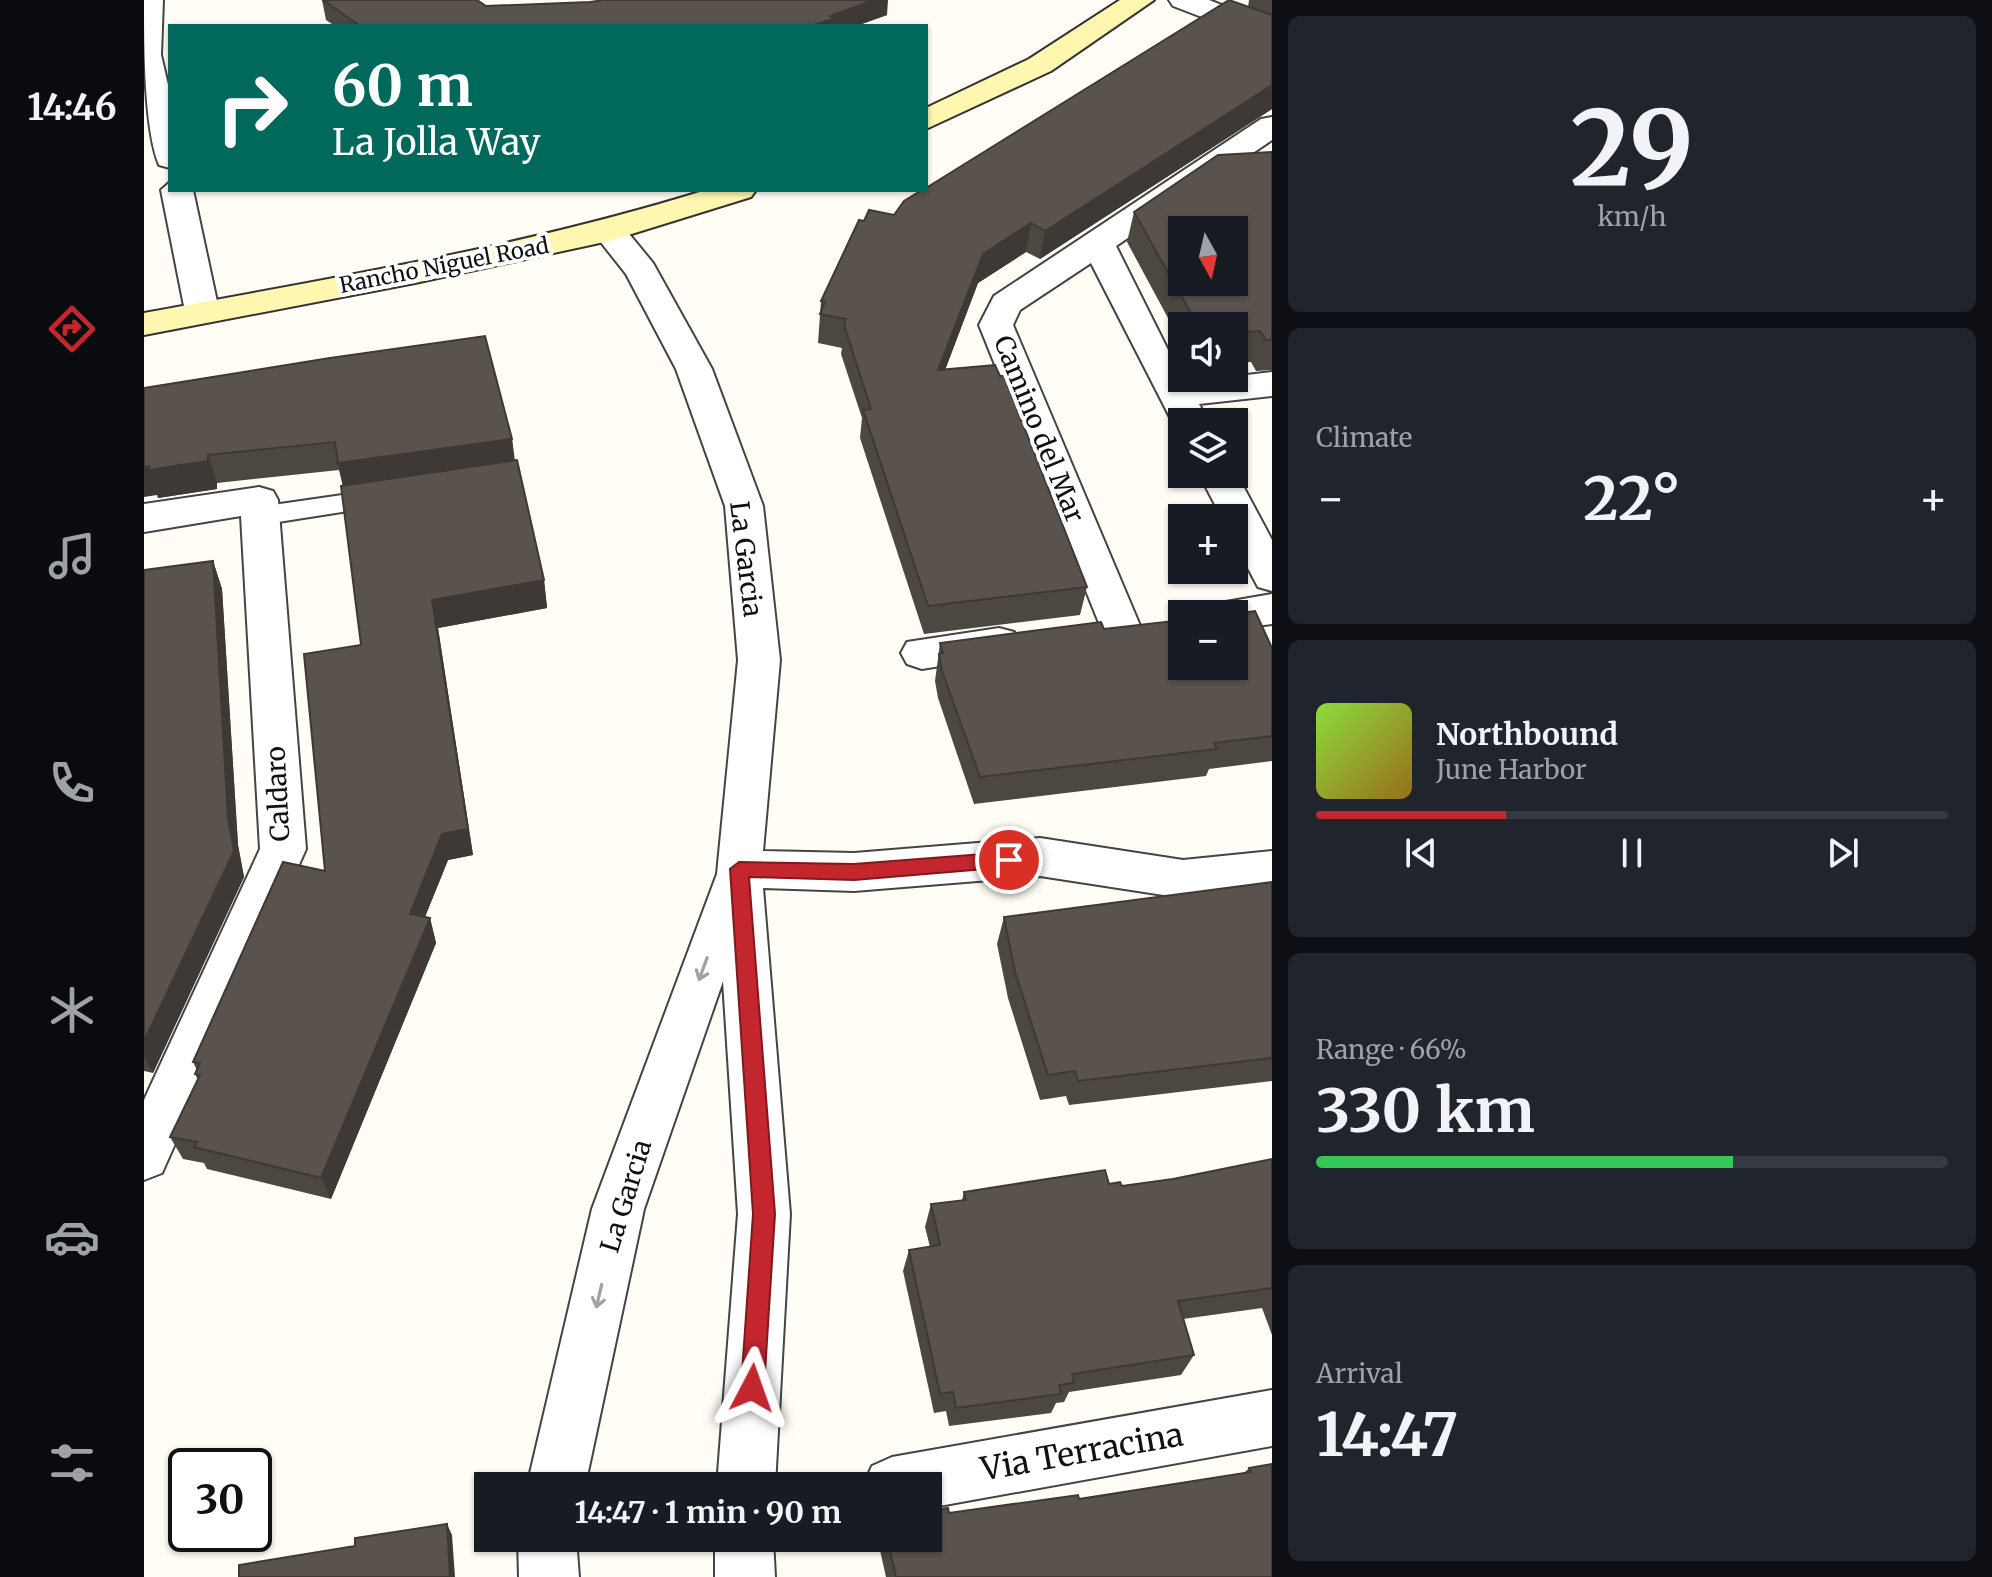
<!DOCTYPE html>
<meta charset="utf-8">
<style>
body{margin:0;font-family:Merriweather,serif;background:#20242c;color:#f1f3f6;height:100vh;display:flex;flex-direction:column;font-size:30px;white-space:nowrap}
*{box-sizing:border-box;margin:0}
p{font-size:26px;color:#9ea1a6}
.icon{flex:none;width:44px;height:44px;fill:none;stroke:currentColor;stroke-width:2;stroke-linecap:round;stroke-linejoin:round}
.map{position:relative;flex:1;overflow:hidden}
.side{display:flex;flex-direction:column;gap:16px;padding:16px;background:#0d0f14;width:720px}
.side>*{flex:none}
.guide{position:absolute;left:24px;top:24px;width:760px;height:168px;border-radius:0px;box-shadow:0 2px 6px #0004;background:#00695c;color:#fff;overflow:hidden}
.needle{width:52px;rotate:172deg}
.fabs{position:absolute;left:1024px;top:216px;display:grid;gap:16px}
.fabs a{display:grid;place-items:center;width:80px;height:80px;border-radius:0px;background:#171b24;box-shadow:0 2px 6px #0004;font-size:40px}
.speed{position:absolute;left:24px;top:1448px;display:flex;gap:16px;font-size:40px;font-weight:700;text-align:center}
.speed>*{display:grid;place-content:center;width:104px;height:104px;border-radius:50%;background:#171b24;box-shadow:0 2px 6px #0004;line-height:1}
.speed .limit{border:4px solid #111;border-radius:12px;background:#fff;color:#111}
.pin{position:absolute;display:grid;place-items:center;width:68px;height:68px;color:#fff;margin:-34px;border:4px solid #fff;border-radius:50%;box-shadow:0 2px 8px #0007}
.me{position:absolute;width:88px;margin:-44px;rotate:4deg;stroke-linejoin:round;filter:drop-shadow(0 0 6px #0008)}
.turn{display:flex;align-items:center;gap:28px;height:168px;padding:0 32px;font-size:36px}
.turn .icon{width:104px;height:104px;stroke-width:2.5}
.turn b{display:block;font-size:56px;line-height:68px}
.big{font-size:60px;font-weight:700;line-height:1.1}
.side .tile{flex:1;display:flex;flex-direction:column;justify-content:center;gap:12px;min-width:0;padding:0 28px;border-radius:12px;background:#20242c}
.side .dial{align-items:center;gap:0}
.dial b{font-size:104px;line-height:1}
.song{display:flex;align-items:center;gap:24px}
.cover{width:96px;height:96px;border-radius:12px;background:linear-gradient(135deg,hsl(90 70% 55%),hsl(40 70% 35%))}
.played{height:8px;border-radius:4px;background:linear-gradient(90deg,#c4262e 30%,#363941 30%)}
.keys{display:flex;justify-content:space-around;direction:ltr}
.heat{display:flex;justify-content:space-between;align-items:center;font-size:44px;direction:ltr}
.charge{height:12px;border-radius:6px;background:linear-gradient(90deg,#34c759 66%,#363941 0)}
.trip{position:absolute;left:330px;top:1472px;width:468px;height:80px;border-radius:0px;background:#171b24;box-shadow:0 2px 6px #0004;font-weight:700;line-height:80px;text-align:center}
main{display:flex;flex:1;min-height:0}
.tabs{display:flex;flex-direction:column;width:144px;justify-content:space-around;align-items:center;background:#090b0e;color:#9ea1a6}
.tabs .icon{width:56px;height:56px}
.tabs .current{color:#c4262e}
.tabs b{font-size:36px;color:#f1f3f6}
.map>svg:first-child{display:block}
</style>
<main>
<nav class="tabs">
<b>14:46</b>
<svg class="icon current" aria-label="directions" viewBox="0 0 24 24"><path d="M12 3l9 9-9 9-9-9zM9 14v-3h6M13 9l2 2-2 2"/></svg>
<svg class="icon" aria-label="music" viewBox="0 0 24 24"><path d="M9 18V5l10-2v13"/><circle cx="6" cy="18" r="3"/><circle cx="16" cy="16" r="3"/></svg>
<svg class="icon" aria-label="phone" viewBox="0 0 24 24"><path d="M5 4h4l2 5-3 2q2 4 5 5l2-3 5 2v4C11 20 4 13 5 4z"/></svg>
<svg class="icon" aria-label="climate" viewBox="0 0 24 24"><path d="M12 3v18M4 7l16 10M4 17L20 7"/></svg>
<svg class="icon" aria-label="car" viewBox="0 0 24 24"><path d="M5 17H2v-5l4-1 3-4h7l3 4 3 1v5h-3M9 17h6M6 11h13"/><circle cx="7" cy="17" r="2"/><circle cx="17" cy="17" r="2"/></svg>
<svg class="icon" aria-label="filters" viewBox="0 0 24 24"><path d="M4 7h16M4 17h16"/><circle cx="9" cy="7" r="2"/><circle cx="15" cy="17" r="2"/></svg>
</nav>
<div class="map">
<svg width="1128" height="1577" viewBox="0 0 1128 1577">
<rect width="100%" height="100%" fill="#fffdf5"/>
<g fill="none" stroke-linecap="round" stroke-linejoin="round">
<g stroke="#444" stroke-width="4">
<path id="lane" d="M240,489l9,3 4,6 -4,6 -134,21 -9,-2 -4,-7 4,-7 9,-2z"/>
</g>
<g stroke="#444" stroke-width="4">
<path id="street" d="M0,0h19l-2,55 9,38v75l-11,-3c-15,-36 -15,-121 -15,-165z
M1025,0h40l63,25v19l-99,-38z
M1128,117v23l-156,106 66,132 5,4 85,-10v24l-73,8 9,18h-26v10l-5,-1 -86,-168 -71,47 -7,15 128,303 -6,11 -14,4 -14,-4 -6,-11 -122,-303 15,-29 267,-177z
M26,182v8h23l26,121 -5,8 -12,3 -12,-3 -5,-8 -24,-121z
M465,221l12,3 32,39 59,106 51,137 17,154 -17,191 91,2 186,-15 143,22 89,-9v38l-89,9 -143,-22 -186,15 -91,-3 27,326 -15,272h-58l21,-272 -15,-233 -79,228 -59,277h-58l65,-277 125,-335 21,-214 -13,-154 -49,-137 -50,-95 -34,-43 5,-7z
M1090,469l38,71v51l-14,-4 -24,-45v-24h-12l-23,-44h35z
M115,487l14,4 5,9 28,349 -144,324 -18,7v-80l116,-251 -19,-333 -97,16v-28z
M1128,594v30l-38,5v-15h-20l6,-11z
M855,628l15,4 6,11 -6,11 -92,15 -15,-5 -6,-11 6,-11z
M1128,1390v56l-344,62v-22h-65l9,-20 20,-9z
M374,1538h58l3,39h-60z
M571,1538h58l2,39h-60z"/>
</g>
<g stroke="#333" stroke-width="4">
<path id="secondary" d="M976,0h34l-103,71 -125,58v-21l103,-49z
M562,190h50l-5,7 -142,44 -194,42 -271,52v-22c189,-35 379,-66 562,-123z"/>
</g>
<use href="#lane" fill="#fff" fill-rule="evenodd"/>
<use href="#street" fill="#fff" fill-rule="evenodd"/>
<use href="#secondary" fill="#fff6b0" fill-rule="evenodd"/>
</g>
<path fill="#4d4742" d="M178,0h155l9,6 401,9 -31,11h-521l-9,-6z
M1105,0h23v109l-232,150 -14,-7 -48,31 -33,87 142,217 -7,28 -156,19 -64,-196 2,-20 -21,-64 1,-6 -24,-5 3,-42 43,-80 30,-6 354,-208z
M1128,152v218l-16,1 -5,-9 -17,1v-37h-52v18l-55,-102 7,-30z
M0,388l368,51 3,22 29,119 3,28 -109,20 35,227 -25,5 -23,57 5,1 6,25 -105,256 -124,-30 -3,-6 -21,-4 -13,-22 28,-57 -3,-6 2,-4 -4,-8 132,-191 36,-226 -18,-159 -4,-16 -122,13v6l-59,9z
M69,561l9,28 16,256 6,32 -91,196 -9,-2v-501z
M960,629l168,19v113l-63,8 -3,7 -232,28 -36,-106 -3,-17 5,-38z
M1128,882v199l-203,24 -3,-9 -26,4 -32,-102 -11,-54 7,-27z
M1128,1159v176l-10,-27 -79,11 11,36 -13,20 -112,17 -5,10 -8,1 -5,10 -102,13 -3,-15 -12,2 -31,-142 6,-21 21,-3 -5,-20 6,-23 31,-4 2,-8 145,-8 13,2 51,-7z
M1128,1464v113h-386l-7,-31 3,-8h46l21,-25 130,-14 165,-26 5,-5z"/>
<path fill="#3f3936" d="M730,0h14l-1,15 -31,11h-46l20,-10z
M1128,85v24l-232,150 5,-28z
M887,223l-5,29 -48,31 -44,116 4,-29 45,-116z
M368,439l3,28 -171,25 -6,-29z
M64,455l9,28v6l-59,9 -1,-3 -13,2v-30z
M69,561l9,28 16,256 6,32 -91,196 -9,-17v-15l84,-222z
M400,580l3,28 -109,20 35,227 -25,5 -32,79 -6,-25 22,-314z
M286,918l6,25 -105,256 -10,-21z
M303,1524l5,11 3,42h-5z"/>
<path fill="#5a524d" stroke="#3f3936" stroke-width="2" fill-rule="evenodd" d="M179,0h154l9,6 104,-4 14,-2h270l-44,16 4,3 -24,7h-450z
M1085,0l43,15v70l-227,146 -14,-8 -48,31 -45,116 57,-5 5,11h4l83,211 -159,19 -65,-196 8,-1 -27,-84 2,-6 -26,-5 5,-12 -4,-1 38,-81 5,1 5,-11 25,5 10,-14 18,-11h4v-2z
M1128,152v188h-6l-6,-9 -26,2v-7h-36l-64,-114 84,-57zM1038,230h52v52h-52z
M341,336l27,103 -174,24 -3,-21 -127,13v6l-60,9 1,-4 -5,1v-79l186,-30z
M373,460l27,120 -112,20 36,229 -26,5 -32,80 20,4 -109,260 -127,-31 3,-5 -27,-5 30,-62 -5,-1 5,-11 -7,-1 90,-200 42,9 -21,-217 57,-9 -20,-159z
M69,561l15,258 6,32 -90,190v-471z
M1111,611l17,37v88l-58,7 3,6 -237,28 -38,-106 -3,-17 4,-1 -3,-10 161,-21 3,7 78,-9v46h52v-52h-2z
M1128,882v176l-194,23 -3,-10 -27,4 -33,-103 -11,-55z
M1128,1159v129l-94,13 16,54 -122,19 2,9 -15,2 2,9 -105,14 -3,-16 -13,2 -31,-144 31,-5 -9,-41 35,-4 -2,-8 141,-22 4,14 11,-2 2,4 51,-7z
M1128,1464v113h-376l-9,-39h41v-27l20,-3 1,5 129,-18 1,4 172,-27 -2,-4z
M303,1524l3,53h-211v-12l116,-19v-8z"/>
<defs><path id="oneway-shaft" d="M-6 0H5M1.5-3L5.5 0L1.5 3" fill="none" stroke-width="1.6" stroke-linecap="round" stroke-linejoin="round" transform="scale(2)"/></defs>
<g stroke="#a0a0a0">
<use href="#oneway-shaft" transform="translate(559 969) rotate(110)"/>
<use href="#oneway-shaft" transform="translate(455 1296) rotate(103)"/>
</g>
<path fill="#c4262e" stroke="#7f191e" stroke-width="2" d="M865,852l9,8 -9,7 -155,13 -105,-3 26,337 -11,174 -4,9 -8,3 -8,-3 -3,-9 12,-174 -23,-345 9,-7 115,2z"/>
<g text-anchor="middle" stroke-width="8" stroke-linejoin="round" paint-order="stroke">
<g font-size="22" fill="#111" stroke="#fff">
<text transform="translate(300 265) rotate(-11)" y="8">Rancho Niguel Road</text>
</g>
<g font-size="26" fill="#111" stroke="#fff">
<text transform="translate(895 429) rotate(68)" y="9">Camino del Mar</text>
<text transform="translate(602 559) rotate(83)" y="9">La Garcia</text>
<text transform="translate(134 794) rotate(-93)" y="9">Caldaro</text>
<text transform="translate(482 1196) rotate(-73)" y="9">La Garcia</text>
</g>
<g font-size="32" fill="#111" stroke="#fff">
<text transform="translate(938 1452) rotate(-10)" y="11">Via Terracina</text>
</g>
</g>
</svg>
<div class="fabs">
<a><svg class="needle" viewBox="-14 -14 28 28"><path d="M0-13l5 13h-10z" fill="#e53935"/><path d="M0 13l5-13h-10z" fill="#9ea1a6"/></svg></a>
<a><svg class="icon" aria-label="sound" viewBox="0 0 24 24"><path d="M4 9h4l5-4v14l-5-4H4zM17 9q2 3 0 6"/></svg></a>
<a><svg class="icon" aria-label="layers" viewBox="0 0 24 24"><path d="M12 4l9 5-9 5-9-5zM3 14l9 5 9-5"/></svg></a>
<a>+</a>
<a>−</a>
</div>
<div class="speed"><div class="limit">30</div></div>
<div class="pin" style="left:865px;top:860px;background:#d93025"><svg class="icon" aria-label="arrive" viewBox="0 0 24 24"><path d="M6 21V4h12l-3 4 3 4H6"/></svg></div>
<svg class="me" style="left:608px;top:1388px" viewBox="-20 -20 40 40"><path d="M0-17L14 15 0 8-14 15z" fill="#c4262e" stroke="#fff" stroke-width="4"/></svg>
<div class="trip">14:47 · 1 min · 90 m</div>
<div class="guide">
<div class="turn"><svg class="icon" aria-label="right" viewBox="0 0 24 24"><path d="M7 20v-9h11M14 6l5 5-5 5"/></svg><div><b>60 m</b>La Jolla Way</div></div>
</div>
</div>
<section class="side">
<div class="tile dial"><b>29</b><p>km/h</p></div>
<div class="tile"><p>Climate</p>
<div class="heat"><a>−</a><b class="big">22°</b><a>+</a></div>
</div>
<div class="tile">
<div class="song"><i class="cover"></i><div><b>Northbound</b><p>June Harbor</p></div></div>
<div class="played"></div>
<div class="keys"><svg class="icon" aria-label="previous" viewBox="0 0 24 24"><path d="M18 5L8 12l10 7zM5 5v14"/></svg><svg class="icon" aria-label="pause" viewBox="0 0 24 24"><path d="M8 5v14M16 5v14"/></svg><svg class="icon" aria-label="next" viewBox="0 0 24 24"><path d="M6 5l10 7-10 7zM19 5v14"/></svg></div>
</div>
<div class="tile"><p>Range · 66%</p><b class="big">330 km</b><div class="charge"></div></div>
<div class="tile"><p>Arrival</p><b class="big">14:47</b></div>
</section>
</main>
